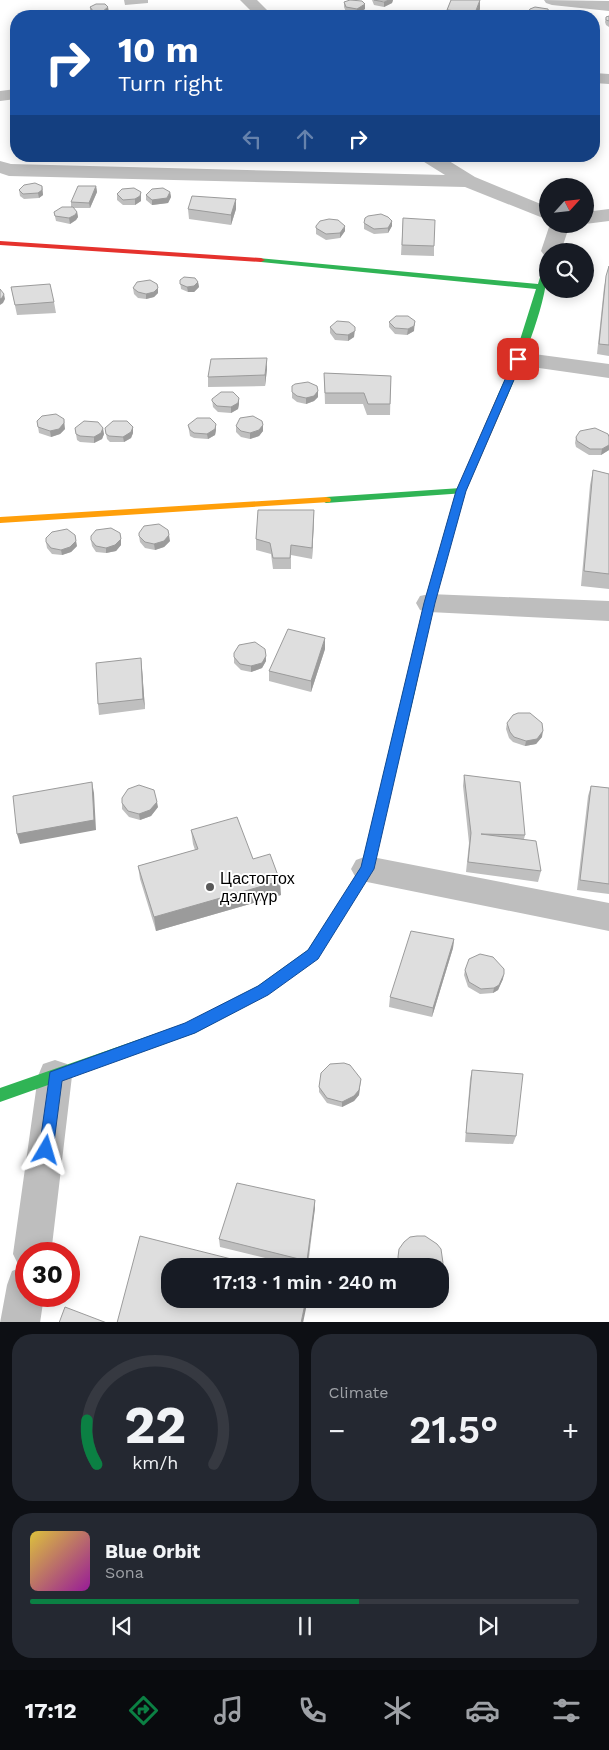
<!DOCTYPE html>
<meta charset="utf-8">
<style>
body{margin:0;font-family:"Work Sans",sans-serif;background:#242831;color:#f1f3f6;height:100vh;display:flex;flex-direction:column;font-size:19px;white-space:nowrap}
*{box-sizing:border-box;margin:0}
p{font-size:16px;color:#9ea1a6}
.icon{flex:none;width:28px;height:28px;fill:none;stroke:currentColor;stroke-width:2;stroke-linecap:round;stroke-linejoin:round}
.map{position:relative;height:1322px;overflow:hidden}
.sheet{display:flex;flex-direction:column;gap:12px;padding:12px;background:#0d0f14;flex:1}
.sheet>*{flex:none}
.top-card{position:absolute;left:10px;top:10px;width:590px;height:152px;border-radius:20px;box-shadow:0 2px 12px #0003;background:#1a4fa0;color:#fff;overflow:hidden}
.needle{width:32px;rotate:63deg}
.buttons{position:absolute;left:539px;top:178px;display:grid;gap:10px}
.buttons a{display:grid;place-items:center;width:55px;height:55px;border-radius:50%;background:#171b24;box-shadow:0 2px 12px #0003;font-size:25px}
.speed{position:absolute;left:15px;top:1242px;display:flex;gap:10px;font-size:25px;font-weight:700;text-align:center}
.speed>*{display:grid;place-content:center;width:65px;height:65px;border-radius:50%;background:#171b24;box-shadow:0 2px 12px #0003;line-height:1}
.speed .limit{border:8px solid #d22;background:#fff;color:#111}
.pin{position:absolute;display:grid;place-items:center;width:42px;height:42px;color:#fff;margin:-21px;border-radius:10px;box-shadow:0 2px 8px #0006}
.me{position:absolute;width:55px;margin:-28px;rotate:7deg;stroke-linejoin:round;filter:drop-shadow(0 0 4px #0008)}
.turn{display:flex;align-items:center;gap:18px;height:105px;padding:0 25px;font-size:22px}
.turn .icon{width:65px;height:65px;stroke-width:2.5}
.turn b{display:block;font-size:35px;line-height:42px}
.lanes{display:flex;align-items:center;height:48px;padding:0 25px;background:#0003;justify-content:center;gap:25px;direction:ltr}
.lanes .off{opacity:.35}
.big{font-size:38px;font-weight:600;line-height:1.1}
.sheet .widget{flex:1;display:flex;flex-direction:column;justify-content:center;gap:8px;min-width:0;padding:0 18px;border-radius:20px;background:#242831}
.sheet .dial{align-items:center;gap:0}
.dial svg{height:130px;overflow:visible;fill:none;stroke:#363941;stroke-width:7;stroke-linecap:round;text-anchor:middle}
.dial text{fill:#f1f3f6;stroke:none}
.song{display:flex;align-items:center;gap:15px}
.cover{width:60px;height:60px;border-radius:8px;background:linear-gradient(135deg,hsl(50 70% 55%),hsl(300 70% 35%))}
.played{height:5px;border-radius:2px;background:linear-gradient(90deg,#0b8043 60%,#363941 60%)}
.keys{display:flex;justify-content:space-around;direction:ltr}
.heat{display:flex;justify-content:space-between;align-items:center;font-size:28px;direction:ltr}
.sheet .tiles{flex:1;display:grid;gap:12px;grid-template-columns:1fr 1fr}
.widget:last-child{grid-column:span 2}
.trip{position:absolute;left:161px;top:1258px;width:288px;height:50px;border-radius:20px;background:#171b24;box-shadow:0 2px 12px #0003;font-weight:600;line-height:50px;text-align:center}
.dock{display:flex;height:80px;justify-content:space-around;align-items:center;background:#090b0e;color:#9ea1a6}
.dock .icon{width:35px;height:35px}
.dock .active{color:#0b8043}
.dock b{font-size:22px;color:#f1f3f6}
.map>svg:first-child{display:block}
</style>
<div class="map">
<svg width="609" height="1323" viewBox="0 0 609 1323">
<rect width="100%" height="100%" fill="#fff"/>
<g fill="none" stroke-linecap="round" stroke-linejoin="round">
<path fill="#bebebe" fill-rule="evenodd" d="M240,0h17l16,16h-17z
M544,0l65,1v10l-57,-6 -6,-2z
M594,73l15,1v10l-15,-1z
M16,89v10l-16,2v-10z
M419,156h22l34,21 73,30v13l-83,-33 -456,-11 -9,-3v-12l11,3 434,11 -24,-15z
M609,209v12l-24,3h-1l1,-12z
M550,224h20l-9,27h-13v5l-4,-1 -3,-4z
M519,352l90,12v14l-98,-14 -3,-5 3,-5z
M429,594l180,7v20l-180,-9 -9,-2 -4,-7 4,-7z
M367,856l242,47v28l-242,-49 -11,-4 -5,-9 5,-9z
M55,1060l12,4 5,12 -21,178h-25v42h18l-4,27h-40l7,-38 5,-14 8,-3 -7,-14 25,-178 5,-12z"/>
<path fill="#30b455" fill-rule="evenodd" d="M258,258l280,26 6,-20 4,-2c0,40 -25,98 -41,135l-5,3 -5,-3 17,-38 22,-70 -275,-27 -4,-2z
M461,488l5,3 -1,2 -139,10 -5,-3 5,-3z
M410,683l4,1 2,3 -43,182 -55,89 -50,36 -73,39 -195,69v-14l186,-65 72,-37 50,-36 53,-82 43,-181 2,-3z"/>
<path fill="#ff9f0a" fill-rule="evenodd" d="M502,394l5,3 -41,94 -32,112 -18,84 -2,3h-8l-2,-3 20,-84 32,-112 41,-94z
M326,497l4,1 1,2 -1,2 -330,21v-6z"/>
<path fill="#e5322d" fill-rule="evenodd" d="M0,241l261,17 4,2 -4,2 -261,-17z"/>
</g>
<path fill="#bfbfbf" d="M124,0h24v3l-23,2z
M372,0h21l-1,3 -8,4 -10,-2z
M344,2l21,7 -9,5 -10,-2 -2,-5z
M90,7l19,5 -6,4h-10l-3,-4z
M480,9l-3,7h-31l1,-6z
M528,12l21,4h-22z
M609,16v11l-3,-2 -1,-3 1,-5z
M42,186l1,9 -4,3 -15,1 -4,-3 -1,-6z
M96,186l1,6 -7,16h-17l4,4 1,5 -2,3 -6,4 -14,-3 -2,-9 17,-5v-5z
M170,192l1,5 -3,6 -16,2 -6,-5v-5z
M117,194l24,3v4l-6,4h-12l-6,-5z
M236,199v10l-5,16 -42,-6 -1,-10z
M403,218l31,28v10l-33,-1z
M392,221v5l-4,7 -14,1 -10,-5v-6z
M316,226l29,5 -5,7 -14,2 -10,-6z
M609,266v90l-12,-2 7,-67z
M180,280l18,2 1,5 -5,5h-6l-7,-3z
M157,284l1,9 -4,4 -8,2 -8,-1 -4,-4 -1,-6z
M11,287l43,15 2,11 -39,2z
M389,322l25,9 -7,4 -12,-1 -6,-7z
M330,327h25l-1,10 -6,4 -13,-1 -5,-7z
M267,369l-2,17 -57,1v-10z
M324,373l67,3 -1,39h-23l-4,-11h-38z
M292,392l26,5 -4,4 -8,3 -9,-2 -5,-4z
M212,399l27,5 -1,5 -7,4 -13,-1 -5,-5z
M37,421l28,8 -5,5 -9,3 -12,-4z
M216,424v6l-1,5 -7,4 -14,-1 -4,-2 -2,-11z
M236,426l27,5 -4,5 -9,3 -9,-2 -5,-5z
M133,427v6l-2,5 -7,4h-14l-3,-3 -2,-11z
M75,428l29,6 -2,5 -8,4 -14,-1 -3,-2z
M576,437h33v13l-8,5h-12l-13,-8 -1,-4z
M593,470l16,4v115l-28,-3 9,-101z
M314,510l-2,49 -21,-4v14h-18l-2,-15 -15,-4v-11z
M120,533l1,12 -5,6 -10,2 -10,-1 -4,-6 -1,-6z
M139,536l31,5 -6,6 -9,3 -10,-2 -5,-6z
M46,542l31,4 -6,6 -9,3 -10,-1 -5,-6z
M325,638v11l-14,43 -42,-11v-10z
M234,653l32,3v5l-4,7 -11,4 -10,-2 -7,-7z
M141,658l4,51 -46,6 -1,-11z
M507,723l35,14 -6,7 -11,2 -12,-4 -4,-4 -3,-9z
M464,775l61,60 -1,4 17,32 -3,11 -72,-10 3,-29 -6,-57z
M591,786l18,2v106l-32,-4 11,-94z
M122,803l36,4 -7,9 -11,4 -11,-3 -7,-8z
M191,830l62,29 28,36 -125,36 -16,-52 -2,-13 57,-16 -2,-6z
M454,939l-1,9 -21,69 -43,-10 1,-10z
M465,970l38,9 -5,11 -5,3 -13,1 -12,-7 -4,-12z
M472,1070l44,66 -3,8 -48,-2 5,-63z
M360,1084l-1,11 -5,6 -12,6 -15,-4 -8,-11v-5z
M315,1200v8l-7,58h-10l-78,-19 -1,-8z"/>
<path fill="#9b9b9b" d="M389,0h4l-1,3 -8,4v-5z
M480,0v9l-3,7h-2v-3z
M365,4v5l-9,5 1,-5z
M108,7l1,5 -7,4v-4z
M42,186l1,9 -4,3 -1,-5z
M96,186l1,6 -7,16 -1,-5z
M141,192v9l-6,4v-6z
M170,192l1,5 -3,6 -16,2v-5z
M236,199v10l-5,16v-10z
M77,212l1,5 -2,3 -6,4 -1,-6z
M392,221v5l-4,7v-5z
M345,226v5l-5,7v-5z
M198,282l1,5 -5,5h-6l-1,-5z
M158,288v5l-4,4 -8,2v-5z
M4,294l1,5 -2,4 -3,2v-6z
M415,321l-1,10 -7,4 1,-6z
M355,327l-1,10 -6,4v-6z
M267,358v11l-2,17v-11z
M318,391v6l-4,4 -8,3v-6z
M239,398v6l-1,5 -7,4v-6z
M64,419l1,10 -5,5 -9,3 -1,-6z
M216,424v6l-1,5 -7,4 -1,-5z
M263,425v6l-4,5 -9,3v-6z
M133,427v6l-2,5 -7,4 -1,-5z
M103,428l1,6 -2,5 -8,4v-6z
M609,445v5l-8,5 1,-6z
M314,510v11l-2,38v-11z
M75,535l2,11 -6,6 -9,3 -1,-5z
M169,535l1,6 -6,6 -9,3 -1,-6z
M121,539v6l-5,6 -10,2v-5z
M325,638v11l-14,43v-11z
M266,656v5l-4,7 -11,4v-6z
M141,658l1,10 3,41 -2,-10z
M543,731l-1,6 -6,7 -11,2 1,-5z
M92,782l2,11 2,37 -76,14 -3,-10z
M157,802l1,5 -7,9 -11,4 -1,-6z
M280,881l1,14 -125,36 -2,-14z
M454,939l-1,9 -21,69 1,-9z
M504,974l-1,5 -5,11 -5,3 1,-5z
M361,1079l-2,16 -5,6 -12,6v-5z
M315,1200v8l-8,58v-5z
M306,1299h2l-5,24h-2z"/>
<path fill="#dedede" stroke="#9b9b9b" d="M350,0l12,1 3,3 -8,5 -11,-2 -2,-5z
M374,0h15l-5,2z
M451,0h29l-5,13 -28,-3z
M96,4h9l3,3 -6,5 -9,-1 -3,-4z
M535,7l13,2 1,4 -7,3 -11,-1 -3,-3 2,-3z
M609,16v5l-3,-1v-3z
M35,183l7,3v4l-4,3 -15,1 -4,-4 5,-5z
M78,186h18l-7,17 -18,-1z
M134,188l7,4 -1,4 -5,3 -12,1 -6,-6 5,-5z
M163,188l7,4 -3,6 -15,2 -6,-5 6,-6z
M192,196l44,3 -5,16 -43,-6z
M62,207h11l4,5 -2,3 -6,3 -14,-2 -1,-4z
M381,214l7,3 4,4 -4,7 -14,1 -10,-6 1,-5 3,-2z
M403,218l32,2 -1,26 -32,-1z
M329,219l9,1 7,6 -5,7 -14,1 -10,-6v-2l4,-5z
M609,266v79l-10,-1 7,-68z
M184,277l11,1 3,4 -4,4 -7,1 -7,-3v-4z
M150,280l7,4 1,4 -4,4 -8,2 -8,-2 -5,-4 4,-6z
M50,284l4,18 -39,3 -4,-18z
M0,289l4,5 -2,4 -2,1z
M396,316h12l7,5 -1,5 -6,3 -13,-1 -6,-6z
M337,321l12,1 6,5v4l-7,4 -12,-1 -6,-7z
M267,358l-2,17 -57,2 3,-18z
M324,373l67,3 -1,28h-22l-4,-11h-39z
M308,382l9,4 1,5 -4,5 -8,2 -9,-2 -5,-4v-6l3,-2z
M221,392h12l6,6 -1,5 -7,4 -14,-1 -5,-5v-2z
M56,414l8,5v4l-5,6 -9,2 -12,-4 -1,-6 5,-5z
M253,416l9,5 1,4 -4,5 -9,3 -9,-2 -5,-5 4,-8z
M197,418h13l6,6 -1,5 -8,5 -13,-1 -4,-3 -2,-5z
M84,421l14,1 5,6 -2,5 -7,4 -14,-1 -4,-2 -1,-6z
M113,421h14l6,6 -2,5 -8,5 -14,-1 -3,-2 -1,-6z
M595,428l13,6 1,3v8l-7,4h-12l-13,-8 -1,-4 4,-6z
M593,470l16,4v100l-25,-3z
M258,510h56l-2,38 -21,-3 -1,13h-17l-3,-15 -14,-4z
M159,524l9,6 1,5 -5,6 -10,3 -9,-2 -6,-6v-3l5,-7z
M111,528l9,5 1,6 -6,6 -9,3 -10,-2 -5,-6v-4l5,-6z
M67,529l8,6 1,6 -6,6 -9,3 -10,-2 -5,-6v-4l6,-6z
M288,629l37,9 -14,43 -42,-10z
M255,642l10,7 1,7 -4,7 -11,3 -11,-2 -6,-7v-4l5,-8z
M141,658l2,41 -45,5 -2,-41z
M518,713h12l12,10 1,8 -6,8 -11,2 -12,-4 -4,-5 -3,-9 6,-8z
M464,775l56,7 5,53 -44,-1 55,7 5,30 -73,-9 3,-29z
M92,782l2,38 -77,14 -4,-38z
M139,785l15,5 3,12 -7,8 -11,4 -11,-3 -6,-8v-5l6,-9z
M591,786l18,2v96l-29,-4z
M237,817l16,42 17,-5 10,27 -126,36 -16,-51 60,-17 -7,-19z
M411,931l43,8 -21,69 -43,-11z
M480,954l13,3 11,12v5l-5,11 -5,3 -13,1 -12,-7 -4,-12 4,-11z
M344,1063l6,2 11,14 -2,11 -5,6 -12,6 -15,-4 -8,-11 2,-14 9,-9z
M472,1070l51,4 -7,62 -50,-3z
M237,1183l78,17 -8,61 -88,-22z
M140,1236l119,30h-89v33h136l-5,24h-184z
M417,1236h8l12,8 4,5 2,14 -3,8v-5h-40l-1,-1 -1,-8 1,-8 5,-7 6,-5z
M65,1307l42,16h-48z"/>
<path fill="#1a73e8" stroke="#114b97" d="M518,356l5,3 -57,132 -31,112 -61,266 -56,90 -50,36 -73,38 -133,48 -9,69 -2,6 -5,2 -5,-2 -2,-6 11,-78 135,-49 73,-37 50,-36 53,-83 63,-264 32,-112 58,-132z"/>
<circle fill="#595959" stroke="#fff" stroke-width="2" cx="210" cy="887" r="5"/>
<g text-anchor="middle" stroke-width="4" stroke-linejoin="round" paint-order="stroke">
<g font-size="16" fill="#000" stroke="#fff" text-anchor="start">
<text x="220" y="884">Цастогтох<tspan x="220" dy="18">дэлгүүр</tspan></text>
</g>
</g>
</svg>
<div class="buttons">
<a><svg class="needle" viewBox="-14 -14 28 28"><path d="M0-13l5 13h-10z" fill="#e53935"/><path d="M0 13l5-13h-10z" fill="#9ea1a6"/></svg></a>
<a><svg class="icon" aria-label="search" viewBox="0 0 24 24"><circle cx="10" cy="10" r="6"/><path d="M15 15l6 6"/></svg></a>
</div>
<div class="speed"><div class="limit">30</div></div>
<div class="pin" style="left:518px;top:359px;background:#d93025"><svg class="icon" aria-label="arrive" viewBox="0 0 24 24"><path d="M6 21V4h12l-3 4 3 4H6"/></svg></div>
<svg class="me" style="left:46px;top:1150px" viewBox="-20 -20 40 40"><path d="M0-17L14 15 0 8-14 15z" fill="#1a73e8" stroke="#fff" stroke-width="4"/></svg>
<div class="trip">17:13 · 1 min · 240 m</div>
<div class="top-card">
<div class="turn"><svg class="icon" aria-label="right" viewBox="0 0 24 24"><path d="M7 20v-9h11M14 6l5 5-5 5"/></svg><div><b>10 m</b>Turn right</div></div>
<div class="lanes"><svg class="icon off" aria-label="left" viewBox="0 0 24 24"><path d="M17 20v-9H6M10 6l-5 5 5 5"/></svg><svg class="icon off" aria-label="ahead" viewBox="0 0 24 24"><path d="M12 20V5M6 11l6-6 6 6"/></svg><svg class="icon" aria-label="right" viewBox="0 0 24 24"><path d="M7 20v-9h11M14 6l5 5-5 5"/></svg></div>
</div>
</div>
<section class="sheet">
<div class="tiles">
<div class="widget dial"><svg viewBox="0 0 100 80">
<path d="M14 69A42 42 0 1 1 86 69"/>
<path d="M14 69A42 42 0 0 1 8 42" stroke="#0b8043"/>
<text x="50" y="56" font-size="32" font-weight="700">22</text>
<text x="50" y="72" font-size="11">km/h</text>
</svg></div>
<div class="widget"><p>Climate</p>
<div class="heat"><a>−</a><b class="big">21.5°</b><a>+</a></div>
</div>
<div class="widget">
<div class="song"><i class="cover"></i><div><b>Blue Orbit</b><p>Sona</p></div></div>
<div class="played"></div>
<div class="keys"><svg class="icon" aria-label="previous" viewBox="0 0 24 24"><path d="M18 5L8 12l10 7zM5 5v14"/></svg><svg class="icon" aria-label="pause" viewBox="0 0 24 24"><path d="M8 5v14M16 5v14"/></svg><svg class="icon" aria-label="next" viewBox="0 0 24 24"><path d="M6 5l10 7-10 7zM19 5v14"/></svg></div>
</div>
</div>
</section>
<nav class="dock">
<b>17:12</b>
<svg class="icon active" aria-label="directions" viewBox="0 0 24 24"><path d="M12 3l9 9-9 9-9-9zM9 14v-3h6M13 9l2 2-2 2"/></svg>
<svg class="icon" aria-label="music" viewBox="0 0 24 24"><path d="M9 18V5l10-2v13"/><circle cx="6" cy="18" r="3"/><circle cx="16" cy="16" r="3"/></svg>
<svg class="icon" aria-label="phone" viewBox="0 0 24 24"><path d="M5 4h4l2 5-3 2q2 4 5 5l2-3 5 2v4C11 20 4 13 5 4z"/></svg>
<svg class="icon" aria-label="climate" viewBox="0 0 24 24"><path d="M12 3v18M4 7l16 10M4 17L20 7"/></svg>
<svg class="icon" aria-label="car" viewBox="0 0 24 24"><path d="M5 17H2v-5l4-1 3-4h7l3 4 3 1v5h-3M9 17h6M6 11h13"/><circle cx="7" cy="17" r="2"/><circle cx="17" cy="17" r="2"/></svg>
<svg class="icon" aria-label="filters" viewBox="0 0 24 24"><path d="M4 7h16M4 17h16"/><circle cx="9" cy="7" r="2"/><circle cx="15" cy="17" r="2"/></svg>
</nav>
